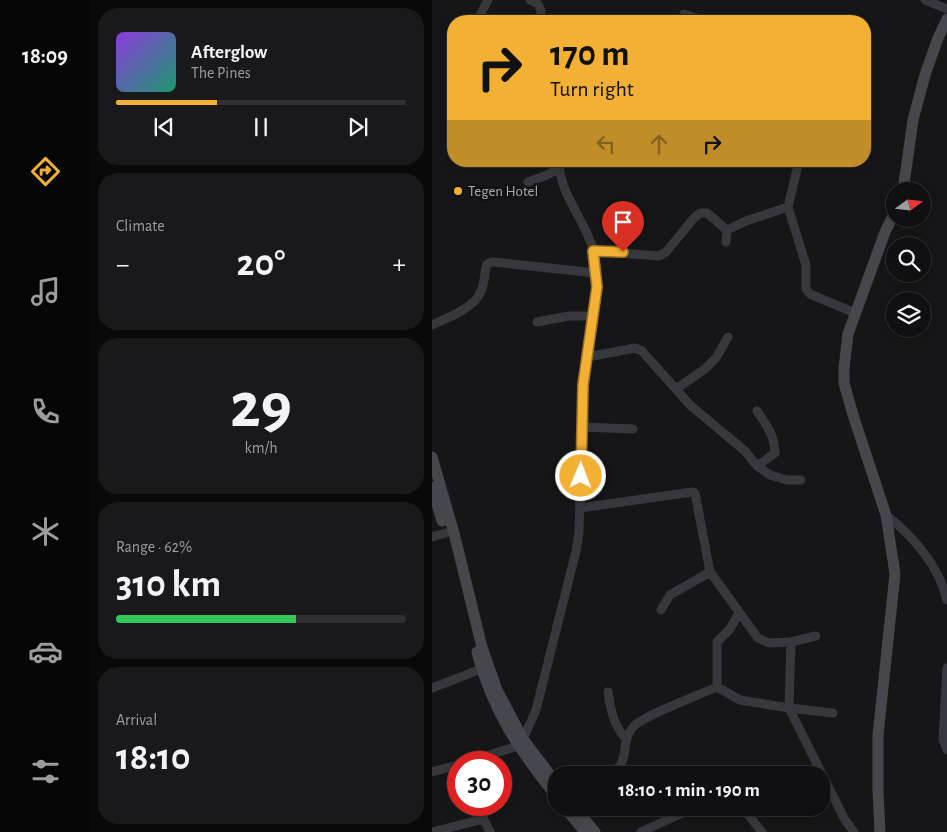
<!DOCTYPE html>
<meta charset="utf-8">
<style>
body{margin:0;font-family:"Alegreya Sans",sans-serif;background:#19191b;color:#f1f3f6;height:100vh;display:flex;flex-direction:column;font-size:19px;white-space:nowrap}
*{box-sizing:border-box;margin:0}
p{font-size:16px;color:#9c9d9f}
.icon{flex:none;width:28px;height:28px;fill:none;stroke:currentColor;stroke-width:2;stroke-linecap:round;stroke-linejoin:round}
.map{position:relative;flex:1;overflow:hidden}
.details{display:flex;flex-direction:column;gap:8px;padding:8px;background:#09090a;width:342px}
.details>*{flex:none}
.hud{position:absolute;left:15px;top:15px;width:424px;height:152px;border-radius:20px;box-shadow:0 2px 8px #0003,0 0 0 1px #303032;background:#f2b134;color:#111;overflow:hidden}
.needle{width:32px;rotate:75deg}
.tools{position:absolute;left:454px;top:182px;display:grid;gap:10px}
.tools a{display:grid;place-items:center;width:45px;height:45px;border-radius:50%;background:#101012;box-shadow:0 2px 8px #0003,0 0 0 1px #303032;font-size:25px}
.speed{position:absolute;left:15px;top:751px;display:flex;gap:10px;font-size:25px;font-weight:700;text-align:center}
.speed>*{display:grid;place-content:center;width:65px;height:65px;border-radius:50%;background:#101012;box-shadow:0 2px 8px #0003,0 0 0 1px #303032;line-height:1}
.speed .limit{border:8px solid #d22;background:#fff;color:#111}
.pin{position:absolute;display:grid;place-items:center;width:42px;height:42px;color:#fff;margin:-51px -21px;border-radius:50% 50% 50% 0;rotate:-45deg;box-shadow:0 0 5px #0007}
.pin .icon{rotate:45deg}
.me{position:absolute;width:55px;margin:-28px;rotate:1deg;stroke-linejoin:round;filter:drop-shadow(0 0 4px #0008)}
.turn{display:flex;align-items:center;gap:18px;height:105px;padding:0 20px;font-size:22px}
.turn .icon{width:65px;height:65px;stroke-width:2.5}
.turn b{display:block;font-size:35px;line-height:42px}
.lanes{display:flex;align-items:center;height:48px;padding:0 20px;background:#0003;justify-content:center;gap:25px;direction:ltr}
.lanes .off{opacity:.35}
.big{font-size:38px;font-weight:700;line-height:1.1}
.details .tile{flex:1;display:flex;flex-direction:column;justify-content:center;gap:8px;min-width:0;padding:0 18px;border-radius:20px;background:#19191b}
.details .dial{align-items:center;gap:0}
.dial b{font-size:65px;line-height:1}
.song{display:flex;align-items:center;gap:15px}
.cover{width:60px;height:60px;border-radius:8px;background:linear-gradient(135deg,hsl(270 70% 55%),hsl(160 70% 35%))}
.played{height:5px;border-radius:2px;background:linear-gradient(90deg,#f2b134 35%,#303032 35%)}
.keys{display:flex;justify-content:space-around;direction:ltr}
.heat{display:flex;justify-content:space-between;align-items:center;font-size:28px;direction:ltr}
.charge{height:8px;border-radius:4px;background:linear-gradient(90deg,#34c759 62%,#303032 0)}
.trip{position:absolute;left:116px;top:766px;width:282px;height:50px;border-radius:20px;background:#101012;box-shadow:0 2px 8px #0003,0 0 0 1px #303032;font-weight:700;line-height:50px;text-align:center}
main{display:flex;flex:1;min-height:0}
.dock{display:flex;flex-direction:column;width:90px;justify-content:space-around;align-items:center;background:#060607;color:#9c9d9f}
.dock .icon{width:35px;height:35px}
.dock .selected{color:#f2b134}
.dock b{font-size:22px;color:#f1f3f6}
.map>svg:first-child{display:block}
</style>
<main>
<nav class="dock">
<b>18:09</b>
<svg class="icon selected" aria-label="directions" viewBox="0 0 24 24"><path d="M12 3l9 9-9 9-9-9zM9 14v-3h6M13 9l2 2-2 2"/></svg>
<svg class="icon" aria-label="music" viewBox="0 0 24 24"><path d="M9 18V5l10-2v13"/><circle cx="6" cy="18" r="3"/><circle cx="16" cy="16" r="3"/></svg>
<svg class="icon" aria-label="phone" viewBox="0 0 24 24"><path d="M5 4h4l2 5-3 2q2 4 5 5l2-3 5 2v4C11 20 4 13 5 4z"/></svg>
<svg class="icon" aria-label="climate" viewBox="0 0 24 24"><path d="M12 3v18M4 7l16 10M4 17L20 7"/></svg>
<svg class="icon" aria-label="car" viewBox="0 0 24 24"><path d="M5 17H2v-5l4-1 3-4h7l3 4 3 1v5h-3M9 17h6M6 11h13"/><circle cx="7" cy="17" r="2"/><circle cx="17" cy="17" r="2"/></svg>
<svg class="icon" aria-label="filters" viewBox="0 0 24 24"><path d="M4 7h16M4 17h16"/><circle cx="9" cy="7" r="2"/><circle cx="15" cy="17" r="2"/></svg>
</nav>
<section class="details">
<div class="tile">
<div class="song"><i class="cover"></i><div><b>Afterglow</b><p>The Pines</p></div></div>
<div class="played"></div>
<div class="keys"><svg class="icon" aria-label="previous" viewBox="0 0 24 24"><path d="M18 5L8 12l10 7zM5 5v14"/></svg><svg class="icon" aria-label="pause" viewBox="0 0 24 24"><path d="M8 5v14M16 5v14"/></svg><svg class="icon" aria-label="next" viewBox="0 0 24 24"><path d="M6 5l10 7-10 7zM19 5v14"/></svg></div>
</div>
<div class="tile"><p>Climate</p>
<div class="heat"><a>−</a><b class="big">20°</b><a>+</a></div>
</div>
<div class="tile dial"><b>29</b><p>km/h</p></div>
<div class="tile"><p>Range · 62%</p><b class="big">310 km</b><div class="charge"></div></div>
<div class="tile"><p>Arrival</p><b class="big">18:10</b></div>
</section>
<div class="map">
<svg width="515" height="832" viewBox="0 0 515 832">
<rect width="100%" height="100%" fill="#161618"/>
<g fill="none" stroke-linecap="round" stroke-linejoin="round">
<path stroke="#37383d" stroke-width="9" d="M98,0l8,4 3,7v10
M493,0l22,9
M252,14l22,7
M45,21l11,-21
M367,161l-11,46 18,58v24l4,5 45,19
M96,182l19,-7 12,-7
M294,242l1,-12 19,-9 42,-14
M161,251l66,5 7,-4 28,-34 6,-5h7l20,17
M105,322l32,-6h23
M0,325c15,-7 43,-17 49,-34 4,-8 3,-18 6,-27l6,-2 103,11
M155,357l48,-9 7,3 48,54 55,46 12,15 13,9 17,5h14
M244,389l29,-20 11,-11 12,-21
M325,411c10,15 17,23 18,42l-18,13
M150,427l51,2
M148,508l112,-16 3,1 15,79 48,66 11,5 22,-1 -2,66 44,5
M454,515c27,21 53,51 61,85
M0,537l14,-4
M229,610l9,-15 40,-23
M359,642l25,-6
M515,668l-4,71 4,11
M285,687l23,13 49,8 56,112 9,12
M285,687v-45l13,-13 9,-16
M0,688l49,-19
M176,692c3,19 5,32 18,47
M34,762l52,-16 5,-7 13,-29 40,-159 3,-18 4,-148 14,-98c-1,-12 -1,-24 -3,-35 -8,-31 -35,-58 -35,-91
M0,772l26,-7
M179,775c21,-16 8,-31 22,-48 11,-12 66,-32 84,-40
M45,805l13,27
M311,808l19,24
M1,832l50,-13
M209,832l52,-24"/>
<path stroke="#45474d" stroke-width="11" d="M471,191l10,-71 12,-45 13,-37 9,-19
M0,457l22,76 28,114 15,43 26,49 34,45
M0,487l10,34
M45,652c16,60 42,98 80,145
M133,808l20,24
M143,808l20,24
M448,832l-2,-42v-55l17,-161 -9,-59 -33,-100 -9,-32v-15l4,-34 37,-102 9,-18"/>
</g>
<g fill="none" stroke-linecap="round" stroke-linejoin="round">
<g stroke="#9d7322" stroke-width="12">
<path id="route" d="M149,476l2,-91 14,-98 -4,-36 30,1"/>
</g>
<use href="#route" stroke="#f2b134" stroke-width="9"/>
</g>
<circle fill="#f2b134" stroke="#111113" stroke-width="2" cx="26" cy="191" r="5"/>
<g text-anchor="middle" stroke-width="5" stroke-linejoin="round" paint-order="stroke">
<g font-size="15" fill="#a8adb8" stroke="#111113" text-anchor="start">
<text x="36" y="196">Tegen Hotel</text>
</g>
</g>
</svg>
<div class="tools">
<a><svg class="needle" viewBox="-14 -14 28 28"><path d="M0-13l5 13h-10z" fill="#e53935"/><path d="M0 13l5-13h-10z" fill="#9c9d9f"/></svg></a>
<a><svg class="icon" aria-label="search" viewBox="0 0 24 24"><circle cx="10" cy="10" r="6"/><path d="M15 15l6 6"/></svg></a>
<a><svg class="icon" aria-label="layers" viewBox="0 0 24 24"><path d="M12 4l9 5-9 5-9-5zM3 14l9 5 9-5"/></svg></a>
</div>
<div class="speed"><div class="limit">30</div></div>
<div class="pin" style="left:191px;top:252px;background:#d93025"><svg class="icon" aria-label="arrive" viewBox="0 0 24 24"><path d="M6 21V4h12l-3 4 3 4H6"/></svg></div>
<svg class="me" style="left:149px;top:476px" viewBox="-20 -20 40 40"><circle r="17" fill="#f2b134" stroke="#fff" stroke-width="3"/><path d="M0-11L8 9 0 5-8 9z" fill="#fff"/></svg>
<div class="trip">18:10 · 1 min · 190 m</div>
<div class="hud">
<div class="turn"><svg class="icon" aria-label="right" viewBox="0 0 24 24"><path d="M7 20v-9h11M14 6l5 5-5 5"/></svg><div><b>170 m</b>Turn right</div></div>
<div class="lanes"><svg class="icon off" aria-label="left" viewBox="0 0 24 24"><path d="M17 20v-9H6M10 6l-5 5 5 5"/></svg><svg class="icon off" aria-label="ahead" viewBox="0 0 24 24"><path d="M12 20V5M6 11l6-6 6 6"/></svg><svg class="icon" aria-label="right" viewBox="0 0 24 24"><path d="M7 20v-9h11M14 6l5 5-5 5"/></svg></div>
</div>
</div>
</main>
